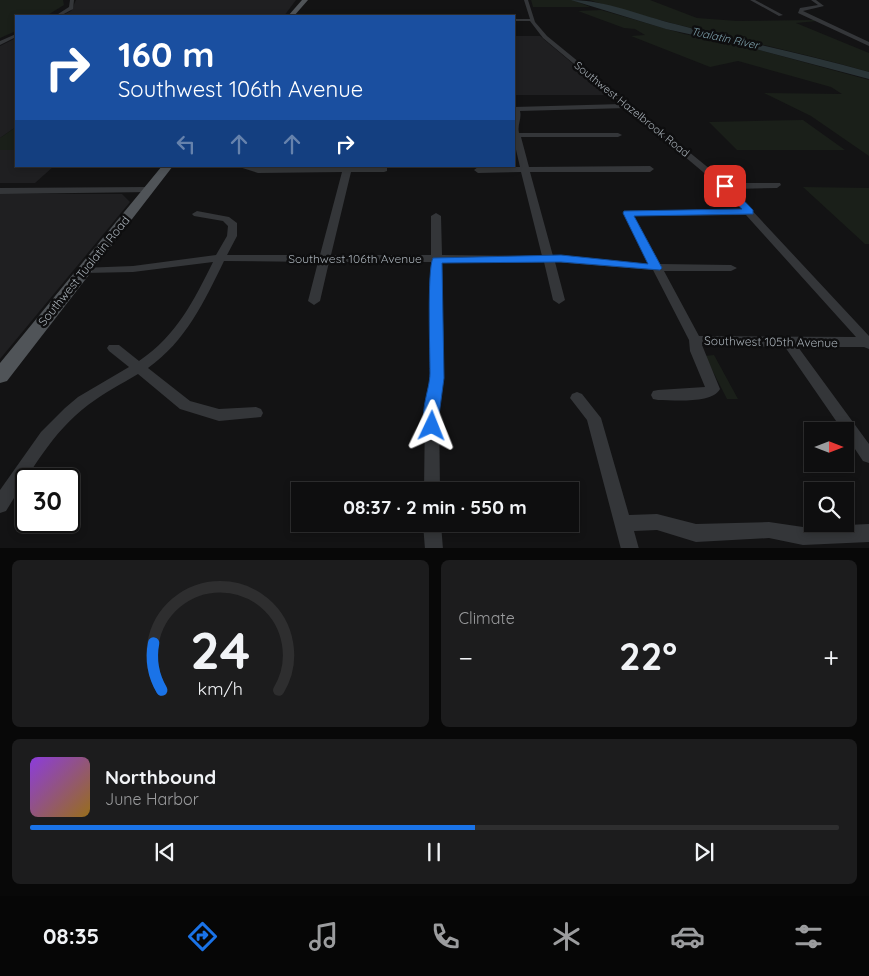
<!DOCTYPE html>
<meta charset="utf-8">
<style>
body{margin:0;font-family:Quicksand,sans-serif;background:#1c1c1d;color:#f1f3f6;height:100vh;display:flex;flex-direction:column;font-size:19px;white-space:nowrap}
*{box-sizing:border-box;margin:0}
p{font-size:16px;color:#9b9c9e}
.icon{flex:none;width:28px;height:28px;fill:none;stroke:currentColor;stroke-width:2;stroke-linecap:round;stroke-linejoin:round}
.map{position:relative;height:548px;overflow:hidden}
.side{display:flex;flex-direction:column;gap:12px;padding:12px;background:#080808;flex:1}
.side>*{flex:none}
.top-card{position:absolute;left:15px;top:15px;width:500px;height:152px;border-radius:0px;box-shadow:0 2px 8px #0003,0 0 0 1px #2e2e2f;background:#1a4fa0;color:#fff;overflow:hidden}
.needle{width:32px;rotate:90deg}
.controls{position:absolute;left:804px;top:422px;display:grid;gap:10px}
.controls a{display:grid;place-items:center;width:50px;height:50px;border-radius:0px;background:#0e0e0f;box-shadow:0 2px 8px #0003,0 0 0 1px #2e2e2f;font-size:25px}
.speed{position:absolute;left:15px;top:468px;display:flex;gap:10px;font-size:25px;font-weight:700;text-align:center}
.speed>*{display:grid;place-content:center;width:65px;height:65px;border-radius:50%;background:#0e0e0f;box-shadow:0 2px 8px #0003,0 0 0 1px #2e2e2f;line-height:1}
.speed .limit{border:2px solid #111;border-radius:8px;background:#fff;color:#111}
.pin{position:absolute;display:grid;place-items:center;width:42px;height:42px;color:#fff;margin:-21px;border-radius:10px;box-shadow:0 2px 8px #0006}
.me{position:absolute;width:55px;margin:-28px;rotate:2deg;stroke-linejoin:round;filter:drop-shadow(0 0 4px #0008)}
.turn{display:flex;align-items:center;gap:18px;height:105px;padding:0 20px;font-size:22px}
.turn .icon{width:65px;height:65px;stroke-width:2.5}
.turn b{display:block;font-size:35px;line-height:42px}
.lanes{display:flex;align-items:center;height:48px;padding:0 20px;background:#0003;justify-content:center;gap:25px;direction:ltr}
.lanes .off{opacity:.35}
.big{font-size:38px;font-weight:800;line-height:1.1}
.side .widget{flex:1;display:flex;flex-direction:column;justify-content:center;gap:8px;min-width:0;padding:0 18px;border-radius:8px;background:#1c1c1d}
.side .dial{align-items:center;gap:0}
.dial svg{height:130px;overflow:visible;fill:none;stroke:#2e2e2f;stroke-width:7;stroke-linecap:round;text-anchor:middle}
.dial text{fill:#f1f3f6;stroke:none}
.song{display:flex;align-items:center;gap:15px}
.cover{width:60px;height:60px;border-radius:8px;background:linear-gradient(135deg,hsl(270 70% 55%),hsl(40 70% 35%))}
.played{height:5px;border-radius:2px;background:linear-gradient(90deg,#1a73e8 55%,#2e2e2f 55%)}
.keys{display:flex;justify-content:space-around;direction:ltr}
.heat{display:flex;justify-content:space-between;align-items:center;font-size:28px;direction:ltr}
.side .tiles{flex:1;display:grid;gap:12px;grid-template-columns:1fr 1fr}
.widget:last-child{grid-column:span 2}
.trip{position:absolute;left:291px;top:482px;width:288px;height:50px;border-radius:0px;background:#0e0e0f;box-shadow:0 2px 8px #0003,0 0 0 1px #2e2e2f;font-weight:800;line-height:50px;text-align:center}
.dock{display:flex;height:80px;justify-content:space-around;align-items:center;background:#060606;color:#9b9c9e}
.dock .icon{width:35px;height:35px}
.dock .current{color:#1a73e8}
.dock b{font-size:22px;color:#f1f3f6}
.map>svg:first-child{display:block}
</style>
<div class="map">
<svg width="869" height="549" viewBox="0 0 869 549">
<rect width="100%" height="100%" fill="#131314"/>
<path fill="#1f1f21" d="M76,0h220l-12,16h-223l10,-5z
M514,36h26l70,59h-96z
M16,38v89l-16,11v-92z
M0,150h16v16h38l-19,17h-35z
M0,194h122l8,8 -130,157z"/>
<path fill="#1a1f19" d="M0,0h63l1,5 -18,11h-30v15l-16,7z
M531,0h42l17,7h-57z
M589,0h61l47,18 40,3 77,-1 3,1 -21,2 73,30v19c-93,-27 -188,-43 -280,-72z
M601,10l83,24 64,13 121,33v76l-58,-40 -47,-23 78,1 -11,-7 -93,-26 -28,6 -79,-31 14,-1 -10,-6 -11,-1 -46,-17z
M803,120l42,30h-108l-28,-28z
M16,127v23h-16v-12z
M803,187l66,1v56h-4z
M714,355l24,44h-11l-22,-43z"/>
<path fill="#2a3437" d="M571,0c35,0 71,16 104,24 65,17 130,30 194,48v7l-121,-32 -82,-18z"/>
<g fill="none" stroke-linecap="round" stroke-linejoin="round">
<path fill="#343639" fill-rule="evenodd" d="M70,0h4l-1,9 -13,7h-5l14,-9z
M524,0h4l7,22 12,14 180,147h53l1,2 -4,3 -45,1 137,147v13l-5,-2h-66l71,97v19l-6,-2 -18,-27v-3h-2l-58,-84 -83,-2 18,44c-8,15 -46,11 -62,11l-5,-1 -2,-4 2,-4 5,-1 47,-3 -15,-36 -1,-11 -36,-70 -98,-8 10,38 -6,4 -6,-4 -9,-38h-102l2,115 -5,32 1,82h-16l1,-82 5,-32 1,-115h-102l-9,39 -6,4 -6,-4 10,-39 -94,-1c-20,41 -38,80 -76,107l42,33 29,8 37,-2 5,2 2,4 -2,4 -42,4 -39,-12 -42,-35c-17,10 -34,19 -50,31 -36,27 -58,68 -82,106l-6,2v-23l41,-58 24,-24 13,-11 51,-30 -20,-16 -2,-3 2,-3h10l20,16c38,-26 54,-59 74,-99l-80,10 -48,1 -6,-3 2,-2 52,-2 83,-11 11,-19 1,-10 -5,-5 -29,-5 -2,-2 5,-3 32,6 8,6v13l-10,19h93l22,-83 -84,1 -22,-7 151,1v4l-3,1h-33l-20,83h100v-39l5,-3 5,3 1,39 100,1 -21,-84 -43,1 -4,-3 4,-3h42l-6,-26v-34l108,-3 -79,-66 -13,-17h-16v-2h16zM627,108l95,80 19,21 -116,2 -2,2 26,51 -96,-8 -23,-84h120l4,-3 -4,-3 -121,1 -8,-30h97l4,-2 -4,-2h-99c-2,-8 3,-14 1,-22zM746,215l110,122 -157,-1 -35,-65h67l6,-3 -6,-3 -71,-1 -26,-48z
M750,0h5l28,15 -4,1z
M811,0h5l8,6 -21,5 66,31v4l-71,-33 2,-5 18,-3z
M16,34v3l-16,8v-4z
M148,187l5,3 -2,2 -151,2v-6z
M577,392l5,2 19,24 28,97 28,-1 39,10 73,-2 34,5 66,-3v18l-66,3 -34,-7 -73,4 -39,-12 -23,1 5,18h-18l-34,-129 -17,-22 2,-4z
M423,524h18l2,25h-18z"/>
<path fill="#505458" fill-rule="evenodd" d="M302,0h6l-14,16h-6z
M162,166h11l-166,215 -7,2v-20z"/>
</g>
<path fill="#1a73e8" stroke="#114b97" d="M722,184h6l25,26v4l-119,2 28,52 -2,2 -99,-8 -119,1 2,115 -7,52 -5,2 -5,-2c-9,-17 3,-40 3,-57 0,-20 -3,-104 3,-115l128,-3 87,9 -25,-51 1,-2 118,-2 -20,-22z"/>
<g text-anchor="middle" stroke-width="5" stroke-linejoin="round" paint-order="stroke">
<g font-size="11" font-style="italic" fill="#7ea1ad" stroke="#0e0e0f">
<text transform="translate(725 38) rotate(12)" y="4">Tualatin River</text>
</g>
<g font-size="11" fill="#a5adb4" stroke="#0e0e0f">
<text transform="translate(632 109) rotate(39)" y="4">Southwest Hazelbrook Road</text>
</g>
<g font-size="12" fill="#a5adb4" stroke="#0e0e0f">
<text x="355" y="263">Southwest 106th Avenue</text>
<text transform="translate(84 271) rotate(-51)" y="4">Southwest Tualatin Road</text>
<text transform="translate(771 342) rotate(1)" y="4">Southwest 105th Avenue</text>
</g>
</g>
</svg>
<div class="controls">
<a><svg class="needle" viewBox="-14 -14 28 28"><path d="M0-13l5 13h-10z" fill="#e53935"/><path d="M0 13l5-13h-10z" fill="#9b9c9e"/></svg></a>
<a><svg class="icon" aria-label="search" viewBox="0 0 24 24"><circle cx="10" cy="10" r="6"/><path d="M15 15l6 6"/></svg></a>
</div>
<div class="speed"><div class="limit">30</div></div>
<div class="pin" style="left:725px;top:186px;background:#d93025"><svg class="icon" aria-label="arrive" viewBox="0 0 24 24"><path d="M6 21V4h12l-3 4 3 4H6"/></svg></div>
<svg class="me" style="left:432px;top:426px" viewBox="-20 -20 40 40"><path d="M0-17L14 15 0 8-14 15z" fill="#1a73e8" stroke="#fff" stroke-width="4"/></svg>
<div class="trip">08:37 · 2 min · 550 m</div>
<div class="top-card">
<div class="turn"><svg class="icon" aria-label="right" viewBox="0 0 24 24"><path d="M7 20v-9h11M14 6l5 5-5 5"/></svg><div><b>160 m</b>Southwest 106th Avenue</div></div>
<div class="lanes"><svg class="icon off" aria-label="left" viewBox="0 0 24 24"><path d="M17 20v-9H6M10 6l-5 5 5 5"/></svg><svg class="icon off" aria-label="ahead" viewBox="0 0 24 24"><path d="M12 20V5M6 11l6-6 6 6"/></svg><svg class="icon off" aria-label="ahead" viewBox="0 0 24 24"><path d="M12 20V5M6 11l6-6 6 6"/></svg><svg class="icon" aria-label="right" viewBox="0 0 24 24"><path d="M7 20v-9h11M14 6l5 5-5 5"/></svg></div>
</div>
</div>
<section class="side">
<div class="tiles">
<div class="widget dial"><svg viewBox="0 0 100 80">
<path d="M14 69A42 42 0 1 1 86 69"/>
<path d="M14 69A42 42 0 0 1 9 40" stroke="#1a73e8"/>
<text x="50" y="56" font-size="32" font-weight="700">24</text>
<text x="50" y="72" font-size="11">km/h</text>
</svg></div>
<div class="widget"><p>Climate</p>
<div class="heat"><a>−</a><b class="big">22°</b><a>+</a></div>
</div>
<div class="widget">
<div class="song"><i class="cover"></i><div><b>Northbound</b><p>June Harbor</p></div></div>
<div class="played"></div>
<div class="keys"><svg class="icon" aria-label="previous" viewBox="0 0 24 24"><path d="M18 5L8 12l10 7zM5 5v14"/></svg><svg class="icon" aria-label="pause" viewBox="0 0 24 24"><path d="M8 5v14M16 5v14"/></svg><svg class="icon" aria-label="next" viewBox="0 0 24 24"><path d="M6 5l10 7-10 7zM19 5v14"/></svg></div>
</div>
</div>
</section>
<nav class="dock">
<b>08:35</b>
<svg class="icon current" aria-label="directions" viewBox="0 0 24 24"><path d="M12 3l9 9-9 9-9-9zM9 14v-3h6M13 9l2 2-2 2"/></svg>
<svg class="icon" aria-label="music" viewBox="0 0 24 24"><path d="M9 18V5l10-2v13"/><circle cx="6" cy="18" r="3"/><circle cx="16" cy="16" r="3"/></svg>
<svg class="icon" aria-label="phone" viewBox="0 0 24 24"><path d="M5 4h4l2 5-3 2q2 4 5 5l2-3 5 2v4C11 20 4 13 5 4z"/></svg>
<svg class="icon" aria-label="climate" viewBox="0 0 24 24"><path d="M12 3v18M4 7l16 10M4 17L20 7"/></svg>
<svg class="icon" aria-label="car" viewBox="0 0 24 24"><path d="M5 17H2v-5l4-1 3-4h7l3 4 3 1v5h-3M9 17h6M6 11h13"/><circle cx="7" cy="17" r="2"/><circle cx="17" cy="17" r="2"/></svg>
<svg class="icon" aria-label="filters" viewBox="0 0 24 24"><path d="M4 7h16M4 17h16"/><circle cx="9" cy="7" r="2"/><circle cx="15" cy="17" r="2"/></svg>
</nav>
